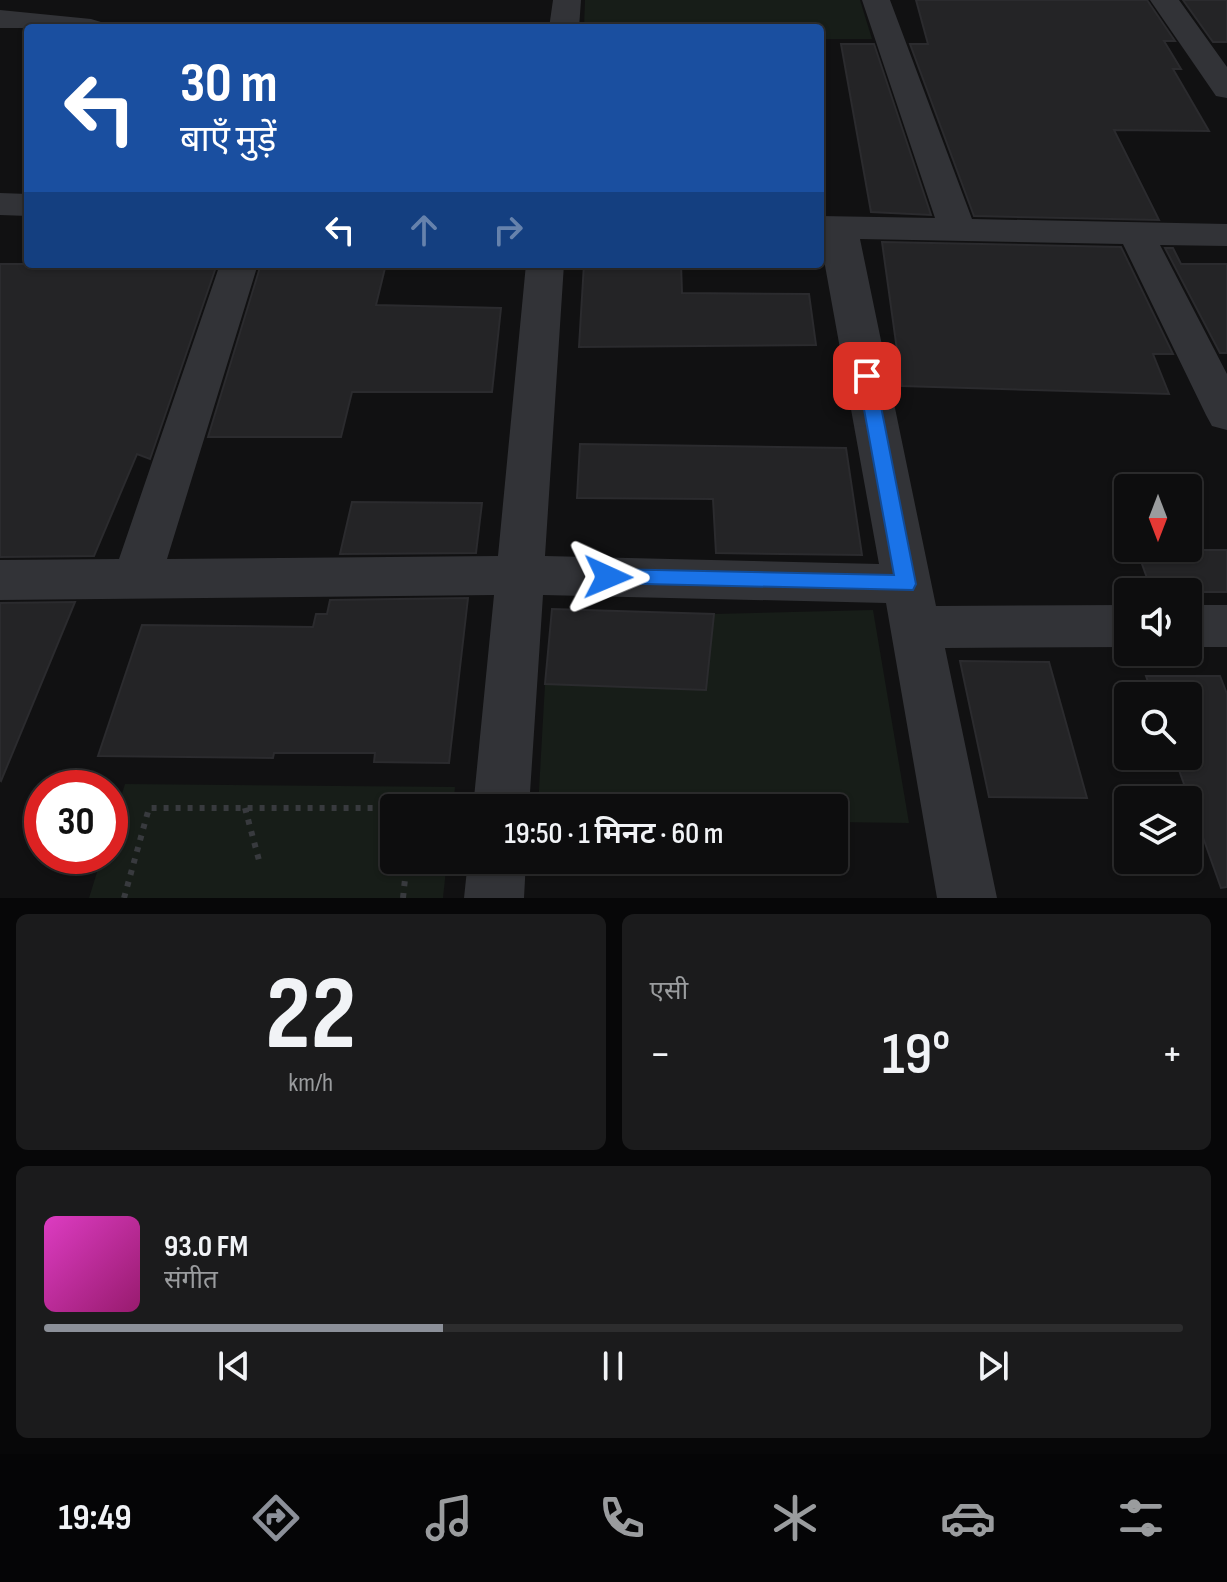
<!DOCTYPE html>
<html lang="hi">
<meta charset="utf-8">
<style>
body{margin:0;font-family:"Sofia Sans Condensed","Noto Sans Devanagari",sans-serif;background:#1b1b1c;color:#f1f3f6;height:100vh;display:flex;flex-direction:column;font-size:30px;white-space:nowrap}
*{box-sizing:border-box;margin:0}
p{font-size:26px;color:#9a9c9e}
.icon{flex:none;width:44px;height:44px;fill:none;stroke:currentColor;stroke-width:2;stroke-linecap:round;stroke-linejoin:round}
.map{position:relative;height:898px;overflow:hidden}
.details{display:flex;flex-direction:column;gap:16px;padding:16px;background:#070708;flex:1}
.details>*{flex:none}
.top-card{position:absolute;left:24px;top:24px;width:800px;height:244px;border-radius:8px;box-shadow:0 2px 6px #0004,0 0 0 2px #2d2d2e;background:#1a4fa0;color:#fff;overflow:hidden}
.needle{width:52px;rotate:180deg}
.controls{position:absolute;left:1114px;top:474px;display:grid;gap:16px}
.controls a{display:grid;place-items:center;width:88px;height:88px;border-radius:8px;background:#0d0d0e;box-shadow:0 2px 6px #0004,0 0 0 2px #2d2d2e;font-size:40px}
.speed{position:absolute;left:24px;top:770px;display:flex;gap:16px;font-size:40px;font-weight:700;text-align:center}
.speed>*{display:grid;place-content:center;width:104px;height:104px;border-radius:50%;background:#0d0d0e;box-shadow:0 2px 6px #0004,0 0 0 2px #2d2d2e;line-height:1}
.speed .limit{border:12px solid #d22;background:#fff;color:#111}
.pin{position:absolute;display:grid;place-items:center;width:68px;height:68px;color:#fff;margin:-34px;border-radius:16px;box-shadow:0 4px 12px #0006}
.me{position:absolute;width:88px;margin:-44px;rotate:91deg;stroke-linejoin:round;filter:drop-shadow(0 0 6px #0008)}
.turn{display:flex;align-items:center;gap:28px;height:168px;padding:0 24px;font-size:36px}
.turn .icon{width:104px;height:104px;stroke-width:2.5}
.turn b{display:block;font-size:56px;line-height:68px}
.lanes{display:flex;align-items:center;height:76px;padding:0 24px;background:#0003;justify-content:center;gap:40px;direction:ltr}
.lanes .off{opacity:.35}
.big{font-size:60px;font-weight:600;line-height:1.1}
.details .card{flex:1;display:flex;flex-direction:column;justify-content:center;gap:12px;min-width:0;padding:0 28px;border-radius:12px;background:#1b1b1c}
.details .dial{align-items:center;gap:0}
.dial b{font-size:104px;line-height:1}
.song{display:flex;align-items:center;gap:24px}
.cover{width:96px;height:96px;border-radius:12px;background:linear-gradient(135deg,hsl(310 70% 55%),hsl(320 70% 35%))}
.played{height:8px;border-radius:4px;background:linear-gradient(90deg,#8c9099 35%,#2d2d2e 35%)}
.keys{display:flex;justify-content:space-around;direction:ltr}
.heat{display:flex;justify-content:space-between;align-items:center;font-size:44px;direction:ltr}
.details .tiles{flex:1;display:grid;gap:16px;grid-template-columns:1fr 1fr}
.card:last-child{grid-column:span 2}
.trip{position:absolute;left:380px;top:794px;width:468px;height:80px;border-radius:8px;background:#0d0d0e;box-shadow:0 2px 6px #0004,0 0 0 2px #2d2d2e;font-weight:600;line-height:80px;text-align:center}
.tab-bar{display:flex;height:128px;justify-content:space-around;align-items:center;background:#050506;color:#9a9c9e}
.tab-bar .icon{width:56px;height:56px}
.tab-bar .on{color:#8c9099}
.tab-bar b{font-size:36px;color:#f1f3f6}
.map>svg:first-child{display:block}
</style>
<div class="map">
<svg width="1227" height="898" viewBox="0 0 1227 898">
<rect width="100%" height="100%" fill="#111112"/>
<path fill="#171d18" d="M585,0h275l12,39h-52v-11h-236z
M873,610l36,213 -75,-1v-14h-296l7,-124 161,6 8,-76z
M125,784l330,3 -2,21h-59v52h53l-4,38h-354l13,-42h8v-24z"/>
<path fill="#242426" stroke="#2b2b2e" stroke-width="2" d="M916,0h231l28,41h-11l17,28h-8l36,62 -95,-1 45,90 -185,-4 -64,-172h18z
M1183,0h44v42h-14z
M841,44h33l57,171 -60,-3z
M882,242l239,5 52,107h-20l16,40 -267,-8z
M1165,248h8l8,16h46v89h-7z
M0,264h217l-67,195 -13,-5 -43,102 -94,1z
M261,264h125l-10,41 125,3 -9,84h-140l-11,45h-133z
M584,264h97l1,29 127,1 7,51 -237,2z
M580,444l266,4 16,107 -146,-2 -3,-54 -136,-1z
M352,502l130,1 -6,50 -136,1z
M1137,550h90v42h-75z
M468,598l-19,165 -75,-1 1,-9h-101l-1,5 -175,-2 44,-131 171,2 3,-13h11l3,-14z
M75,602l-74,179 -1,-1v-177z
M552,609l162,5 -8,76 -161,-6z
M960,661l89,1 38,136 -98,-1z
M1146,676h74l7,18v193l-6,1 -47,-132h14v-60h-35z"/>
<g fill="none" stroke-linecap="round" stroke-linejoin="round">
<path stroke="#383a3e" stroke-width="6" stroke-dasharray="5 7" stroke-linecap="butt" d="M245,808l15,56
M124,898l25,-90h245
M403,898l4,-38"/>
<path fill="#323337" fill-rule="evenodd" d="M553,0h28l-2,28h-30z
M862,0h28l82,219 255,5v22l-67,-1 67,129v56l-15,-4 -6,-11 -83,-171 -263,-5 76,367 192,-1v42l-183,1 52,250h-60l-51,-295 -343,-8 -14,213h-56l21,-213 -494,5v-40l119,-1 101,-295h38l-91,295 331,-3 28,-292h38l-19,292 334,8 -59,-326v-22l115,2z
M1150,0h29l48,67v31l-11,-2z
M0,10l91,9 10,3 5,6h-106z
M0,193l28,1v22l-28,-1z
M1188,605h39v42h-39z
M468,860h58l-2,38h-60z"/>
</g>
<path fill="#1a73e8" stroke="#114b97" stroke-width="2" d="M867,370l8,6 41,208 -3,6 -312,-7 -3,-6 3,-5 7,-3 286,6 -36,-199z"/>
</svg>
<div class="controls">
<a><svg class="needle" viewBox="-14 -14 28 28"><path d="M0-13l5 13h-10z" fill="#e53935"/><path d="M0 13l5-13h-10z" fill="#9a9c9e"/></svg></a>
<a><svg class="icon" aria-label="sound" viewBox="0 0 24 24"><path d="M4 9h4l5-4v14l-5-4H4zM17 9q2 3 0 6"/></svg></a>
<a><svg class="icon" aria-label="search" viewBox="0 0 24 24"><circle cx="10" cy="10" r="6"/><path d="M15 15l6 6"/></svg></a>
<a><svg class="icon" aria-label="layers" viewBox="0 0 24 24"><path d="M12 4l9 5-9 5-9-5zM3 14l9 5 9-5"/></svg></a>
</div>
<div class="speed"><div class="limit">30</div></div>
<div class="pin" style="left:867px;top:376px;background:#d93025"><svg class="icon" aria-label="arrive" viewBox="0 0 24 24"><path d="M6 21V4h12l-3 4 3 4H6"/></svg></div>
<svg class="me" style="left:608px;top:577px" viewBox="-20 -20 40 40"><path d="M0-17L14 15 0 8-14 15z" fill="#1a73e8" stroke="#fff" stroke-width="4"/></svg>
<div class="trip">19:50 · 1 मिनट · 60 m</div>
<div class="top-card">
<div class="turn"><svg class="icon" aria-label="left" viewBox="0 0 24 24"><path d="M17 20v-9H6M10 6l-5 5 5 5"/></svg><div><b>30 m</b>बाएँ मुड़ें</div></div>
<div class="lanes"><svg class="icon" aria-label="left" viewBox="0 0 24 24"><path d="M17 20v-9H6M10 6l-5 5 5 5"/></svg><svg class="icon off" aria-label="ahead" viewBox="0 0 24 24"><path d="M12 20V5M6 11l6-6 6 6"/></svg><svg class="icon off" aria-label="right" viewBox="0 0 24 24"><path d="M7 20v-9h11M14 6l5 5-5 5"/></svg></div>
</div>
</div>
<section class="details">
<div class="tiles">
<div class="card dial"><b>22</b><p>km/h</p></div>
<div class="card"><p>एसी</p>
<div class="heat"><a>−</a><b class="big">19°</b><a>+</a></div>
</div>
<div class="card">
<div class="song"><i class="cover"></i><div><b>93.0 FM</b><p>संगीत</p></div></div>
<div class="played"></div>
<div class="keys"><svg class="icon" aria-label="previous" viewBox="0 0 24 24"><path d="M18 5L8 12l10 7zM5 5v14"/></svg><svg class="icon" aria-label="pause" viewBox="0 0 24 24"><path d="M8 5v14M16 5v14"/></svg><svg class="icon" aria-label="next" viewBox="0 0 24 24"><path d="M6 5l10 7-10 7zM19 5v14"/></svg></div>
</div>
</div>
</section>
<nav class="tab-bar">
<b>19:49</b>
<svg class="icon on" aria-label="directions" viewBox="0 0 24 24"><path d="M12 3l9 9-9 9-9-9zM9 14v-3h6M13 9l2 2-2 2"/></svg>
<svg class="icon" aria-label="music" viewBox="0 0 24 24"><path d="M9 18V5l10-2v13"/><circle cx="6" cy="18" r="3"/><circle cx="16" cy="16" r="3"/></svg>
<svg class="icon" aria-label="phone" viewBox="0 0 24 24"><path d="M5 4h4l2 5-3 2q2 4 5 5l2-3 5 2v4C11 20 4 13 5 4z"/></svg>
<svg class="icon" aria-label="climate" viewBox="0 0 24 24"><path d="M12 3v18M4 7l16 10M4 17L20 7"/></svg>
<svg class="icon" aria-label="car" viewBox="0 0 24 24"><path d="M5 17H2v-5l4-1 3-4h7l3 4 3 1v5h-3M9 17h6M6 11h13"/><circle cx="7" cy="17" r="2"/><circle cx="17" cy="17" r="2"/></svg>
<svg class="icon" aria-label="filters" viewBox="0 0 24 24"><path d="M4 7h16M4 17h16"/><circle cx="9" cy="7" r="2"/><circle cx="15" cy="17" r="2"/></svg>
</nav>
